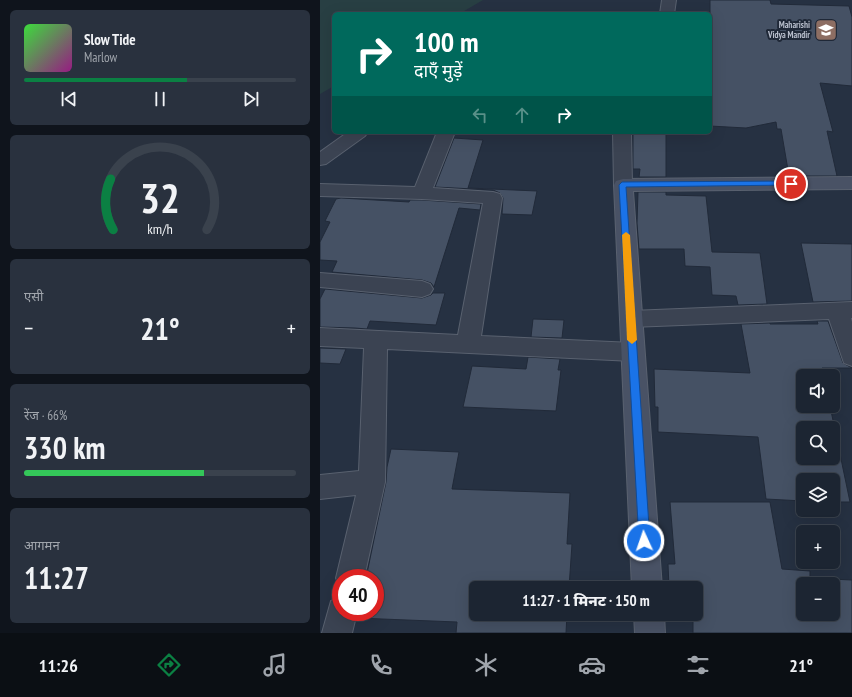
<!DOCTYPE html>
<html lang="hi">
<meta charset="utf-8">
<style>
body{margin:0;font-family:"PT Sans Narrow","Noto Sans Devanagari",sans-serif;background:#29313e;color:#f1f3f6;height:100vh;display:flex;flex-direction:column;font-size:15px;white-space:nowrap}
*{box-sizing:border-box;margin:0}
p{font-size:13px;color:#a0a5ac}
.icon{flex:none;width:22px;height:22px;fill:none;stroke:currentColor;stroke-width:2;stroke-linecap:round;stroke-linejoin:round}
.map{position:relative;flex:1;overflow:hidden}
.side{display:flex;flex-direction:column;gap:10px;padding:10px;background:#0f141c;width:320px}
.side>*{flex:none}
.guide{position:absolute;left:12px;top:12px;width:380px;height:122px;border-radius:6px;box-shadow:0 4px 16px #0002,0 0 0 1px #3a424d;background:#00695c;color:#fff;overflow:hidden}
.tools{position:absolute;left:476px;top:369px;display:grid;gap:8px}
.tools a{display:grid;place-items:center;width:44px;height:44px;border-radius:6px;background:#1c2532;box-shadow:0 4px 16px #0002,0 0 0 1px #3a424d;font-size:20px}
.speed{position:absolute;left:12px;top:569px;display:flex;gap:8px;font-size:20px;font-weight:700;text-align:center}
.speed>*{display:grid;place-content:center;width:52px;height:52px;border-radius:50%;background:#1c2532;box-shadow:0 4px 16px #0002,0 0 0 1px #3a424d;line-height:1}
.speed .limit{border:6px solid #d22;background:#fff;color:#111}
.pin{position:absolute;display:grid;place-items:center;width:34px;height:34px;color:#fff;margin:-17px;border:2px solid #fff;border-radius:50%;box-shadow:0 1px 4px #0007}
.me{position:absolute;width:44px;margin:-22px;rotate:357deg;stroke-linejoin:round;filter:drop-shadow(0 0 3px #0008)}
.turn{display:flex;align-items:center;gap:14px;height:84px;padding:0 16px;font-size:18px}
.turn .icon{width:52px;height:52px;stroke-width:2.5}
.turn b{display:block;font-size:28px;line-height:34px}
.lanes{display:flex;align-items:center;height:38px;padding:0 16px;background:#0003;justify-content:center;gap:20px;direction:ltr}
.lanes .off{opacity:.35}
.big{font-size:30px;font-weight:800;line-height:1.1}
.side .widget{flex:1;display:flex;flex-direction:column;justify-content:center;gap:6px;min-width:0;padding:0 14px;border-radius:6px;background:#29313e}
.side .dial{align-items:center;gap:0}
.dial svg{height:104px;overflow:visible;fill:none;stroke:#3a424d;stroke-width:7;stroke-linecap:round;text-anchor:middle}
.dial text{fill:#f1f3f6;stroke:none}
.song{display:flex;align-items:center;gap:12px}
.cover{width:48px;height:48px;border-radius:6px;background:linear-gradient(135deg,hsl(120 70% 55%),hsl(310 70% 35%))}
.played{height:4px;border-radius:2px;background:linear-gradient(90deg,#0b8043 60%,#3a424d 60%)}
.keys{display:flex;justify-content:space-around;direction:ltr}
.heat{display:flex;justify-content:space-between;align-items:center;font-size:22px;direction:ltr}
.charge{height:6px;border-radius:3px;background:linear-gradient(90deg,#34c759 66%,#3a424d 0)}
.trip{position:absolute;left:149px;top:581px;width:234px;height:40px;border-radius:6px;background:#1c2532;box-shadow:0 4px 16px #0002,0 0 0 1px #3a424d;font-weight:800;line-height:40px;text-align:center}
.menu{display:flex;height:64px;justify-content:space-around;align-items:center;background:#0b0f14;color:#a0a5ac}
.menu .icon{width:28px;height:28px}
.menu .on{color:#0b8043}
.menu b{font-size:18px;color:#f1f3f6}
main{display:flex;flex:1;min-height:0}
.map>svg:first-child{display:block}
</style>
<main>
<section class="side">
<div class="widget">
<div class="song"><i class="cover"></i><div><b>Slow Tide</b><p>Marlow</p></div></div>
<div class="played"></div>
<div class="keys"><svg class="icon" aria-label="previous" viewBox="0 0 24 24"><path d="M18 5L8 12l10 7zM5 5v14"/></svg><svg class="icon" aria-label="pause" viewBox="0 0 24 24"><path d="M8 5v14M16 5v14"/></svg><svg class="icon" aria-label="next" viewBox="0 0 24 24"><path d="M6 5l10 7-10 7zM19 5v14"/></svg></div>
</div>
<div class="widget dial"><svg viewBox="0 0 100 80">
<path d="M14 69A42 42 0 1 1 86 69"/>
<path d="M14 69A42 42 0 0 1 12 30" stroke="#0b8043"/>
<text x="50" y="56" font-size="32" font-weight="700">32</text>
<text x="50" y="72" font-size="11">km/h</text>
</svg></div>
<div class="widget"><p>एसी</p>
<div class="heat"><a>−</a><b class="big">21°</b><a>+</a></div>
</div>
<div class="widget"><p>रेंज · 66%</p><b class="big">330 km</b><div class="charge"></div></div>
<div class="widget"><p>आगमन</p><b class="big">11:27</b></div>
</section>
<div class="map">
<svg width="532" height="633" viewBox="0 0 532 633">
<rect width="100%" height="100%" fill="#263142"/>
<path fill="#283f43" d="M0,0h163l-24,14h-125v72l-14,8z"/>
<path fill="#455164" stroke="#212a39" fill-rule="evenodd" d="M390,0h60l1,4 78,2 3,11v69l-32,-3 13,49 -6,-1 10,45h-48l-8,-47h-4l-1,-7 -30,6 -36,-2z
M313,133l33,1v43h-27l1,-8h-7z
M134,138l29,2 -15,48 69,3 -5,24 -30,-1 1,-16 -3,-5 -7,-3 -58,-3z
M318,192h28v3l40,1 6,56 48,1 7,51 -29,1 -2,-9 -24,-1 -2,-28 -25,-1 -1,-17h-45l-2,-26z
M21,198l68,4 1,-2h12l59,4 -1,6 -21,-2 -25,79 -3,-4 -9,-3 -90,-8 5,-11 -17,-1v-18l10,-20 -5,-1 11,-22z
M481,243l51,1v57l-39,1z
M5,289l97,9 9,-3 2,-2h12l-9,32 -66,-4 -3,8 -12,-1 -35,-1v-28z
M213,319l31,1 -2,18 -31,-1z
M497,321h11l15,42 9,5h-30l2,8h-21v30h27l20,96h-17v-22h-30v21l-37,-2 -8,-62 -100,-5v-25h-3l-1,-38 96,4 -9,-49 29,-1v1h48zM483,428h30v30h-30z
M0,348l26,1 -6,15 -20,-1z
M208,357l32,2 -2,11h3l-5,41 -93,-4 9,-41 54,3z
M71,449l68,3 -7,37 118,4 -3,51h5l-3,44h-93v26h91l-1,19h-110l1,-11 -100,-4 1,-6h17v-34h-9l20,-96 1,-15z
M350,502h100l12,67 28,2v7l42,2v53h-159v-19h3v-26h-27l-1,-24h7zM483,584h30v30h-30z"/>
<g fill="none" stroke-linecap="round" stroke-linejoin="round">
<g stroke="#59616f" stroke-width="2">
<path id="street" d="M342,0h14l-2,14h-14z
M28,132h20l-3,4 -39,28 -6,1v-13z
M117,132h18l-22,56 60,4 7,2 2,4 -21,138 152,7 8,3 3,6 -3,6 -8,3 -246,-12 -2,133 -21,96h-23v11l-5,-11 20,-83 -36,4v-24l39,-4 5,-123 -44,-2v-18l138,7 25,-132 -61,-4 -102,-3v-12l95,3z
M293,132h18l1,53 -2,4 -7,2 -7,-2 -2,-4z
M0,273l102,8 8,3 3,5 -3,5 -8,3 -102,-10z
M532,302v16h-1l1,4v44l-8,-3 -15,-44 -198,8 -8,-2 -3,-6 3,-6 8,-2z
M21,597v15h16l-5,21h-30l9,-32z"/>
</g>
<g stroke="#59616f" stroke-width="2">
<path id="secondary" d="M532,177v12l-219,2 29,397h-30l-18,-403 2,-4 7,-2z
M314,614h30l1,19h-30z"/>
</g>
<use href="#street" fill="#3b4352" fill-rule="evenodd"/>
<use href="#secondary" fill="#495265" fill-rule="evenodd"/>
</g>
<path fill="#1a73e8" stroke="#114b97" d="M471,181l4,3 -2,1 -167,2 24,354 -2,4 -4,1 -4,-1 -1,-4 -20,-356 3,-3z"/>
<path fill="#f59e0b" d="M306,232l4,3 7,105 -5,4 -5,-4 -5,-105z"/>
<defs>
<g id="school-square" transform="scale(1.15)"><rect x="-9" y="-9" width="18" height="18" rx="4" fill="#8d6e63" stroke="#1f2837"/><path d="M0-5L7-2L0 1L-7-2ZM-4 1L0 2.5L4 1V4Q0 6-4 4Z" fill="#fff"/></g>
</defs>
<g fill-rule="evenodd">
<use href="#school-square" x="506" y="30"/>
</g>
<g text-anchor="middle" stroke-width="4" stroke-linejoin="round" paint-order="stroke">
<g font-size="9" font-weight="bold" fill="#b8becc" stroke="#1f2837" text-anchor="end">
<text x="490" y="28">Maharishi<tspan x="490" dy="10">Vidya Mandir</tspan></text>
</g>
</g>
</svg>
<div class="tools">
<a><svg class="icon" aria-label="sound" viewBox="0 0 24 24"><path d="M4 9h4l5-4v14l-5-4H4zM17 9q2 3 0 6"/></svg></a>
<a><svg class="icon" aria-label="search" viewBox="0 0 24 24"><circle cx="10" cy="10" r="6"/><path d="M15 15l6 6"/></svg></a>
<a><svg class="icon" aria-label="layers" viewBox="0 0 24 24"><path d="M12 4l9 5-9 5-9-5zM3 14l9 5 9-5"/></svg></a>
<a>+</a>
<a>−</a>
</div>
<div class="speed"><div class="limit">40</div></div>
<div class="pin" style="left:471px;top:184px;background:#d93025"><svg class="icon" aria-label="arrive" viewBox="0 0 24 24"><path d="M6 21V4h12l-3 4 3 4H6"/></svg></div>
<svg class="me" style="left:324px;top:541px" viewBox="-20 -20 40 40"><circle r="17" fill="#1a73e8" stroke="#fff" stroke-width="3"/><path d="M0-11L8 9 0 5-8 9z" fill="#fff"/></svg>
<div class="trip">11:27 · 1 मिनट · 150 m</div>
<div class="guide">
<div class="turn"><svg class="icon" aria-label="right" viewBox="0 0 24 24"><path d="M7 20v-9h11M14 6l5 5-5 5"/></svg><div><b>100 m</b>दाएँ मुड़ें</div></div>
<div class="lanes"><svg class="icon off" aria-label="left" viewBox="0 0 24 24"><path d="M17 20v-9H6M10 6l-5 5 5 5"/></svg><svg class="icon off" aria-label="ahead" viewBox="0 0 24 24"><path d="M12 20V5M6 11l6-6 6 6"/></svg><svg class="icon" aria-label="right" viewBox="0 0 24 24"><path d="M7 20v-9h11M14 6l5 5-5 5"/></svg></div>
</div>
</div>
</main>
<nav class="menu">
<b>11:26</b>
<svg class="icon on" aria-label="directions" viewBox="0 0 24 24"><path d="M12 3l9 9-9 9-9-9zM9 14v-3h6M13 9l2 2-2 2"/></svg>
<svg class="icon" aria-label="music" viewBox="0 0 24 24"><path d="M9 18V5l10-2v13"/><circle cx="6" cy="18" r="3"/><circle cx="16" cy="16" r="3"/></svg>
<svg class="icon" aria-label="phone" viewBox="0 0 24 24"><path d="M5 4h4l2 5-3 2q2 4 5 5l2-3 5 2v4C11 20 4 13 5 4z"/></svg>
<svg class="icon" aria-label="climate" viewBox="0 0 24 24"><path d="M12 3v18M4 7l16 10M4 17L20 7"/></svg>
<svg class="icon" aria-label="car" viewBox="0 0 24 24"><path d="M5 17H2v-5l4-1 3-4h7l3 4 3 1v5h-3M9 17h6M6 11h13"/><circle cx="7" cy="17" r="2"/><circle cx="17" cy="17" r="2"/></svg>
<svg class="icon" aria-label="filters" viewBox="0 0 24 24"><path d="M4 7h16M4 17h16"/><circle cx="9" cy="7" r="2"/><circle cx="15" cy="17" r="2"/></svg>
<b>21°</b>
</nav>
